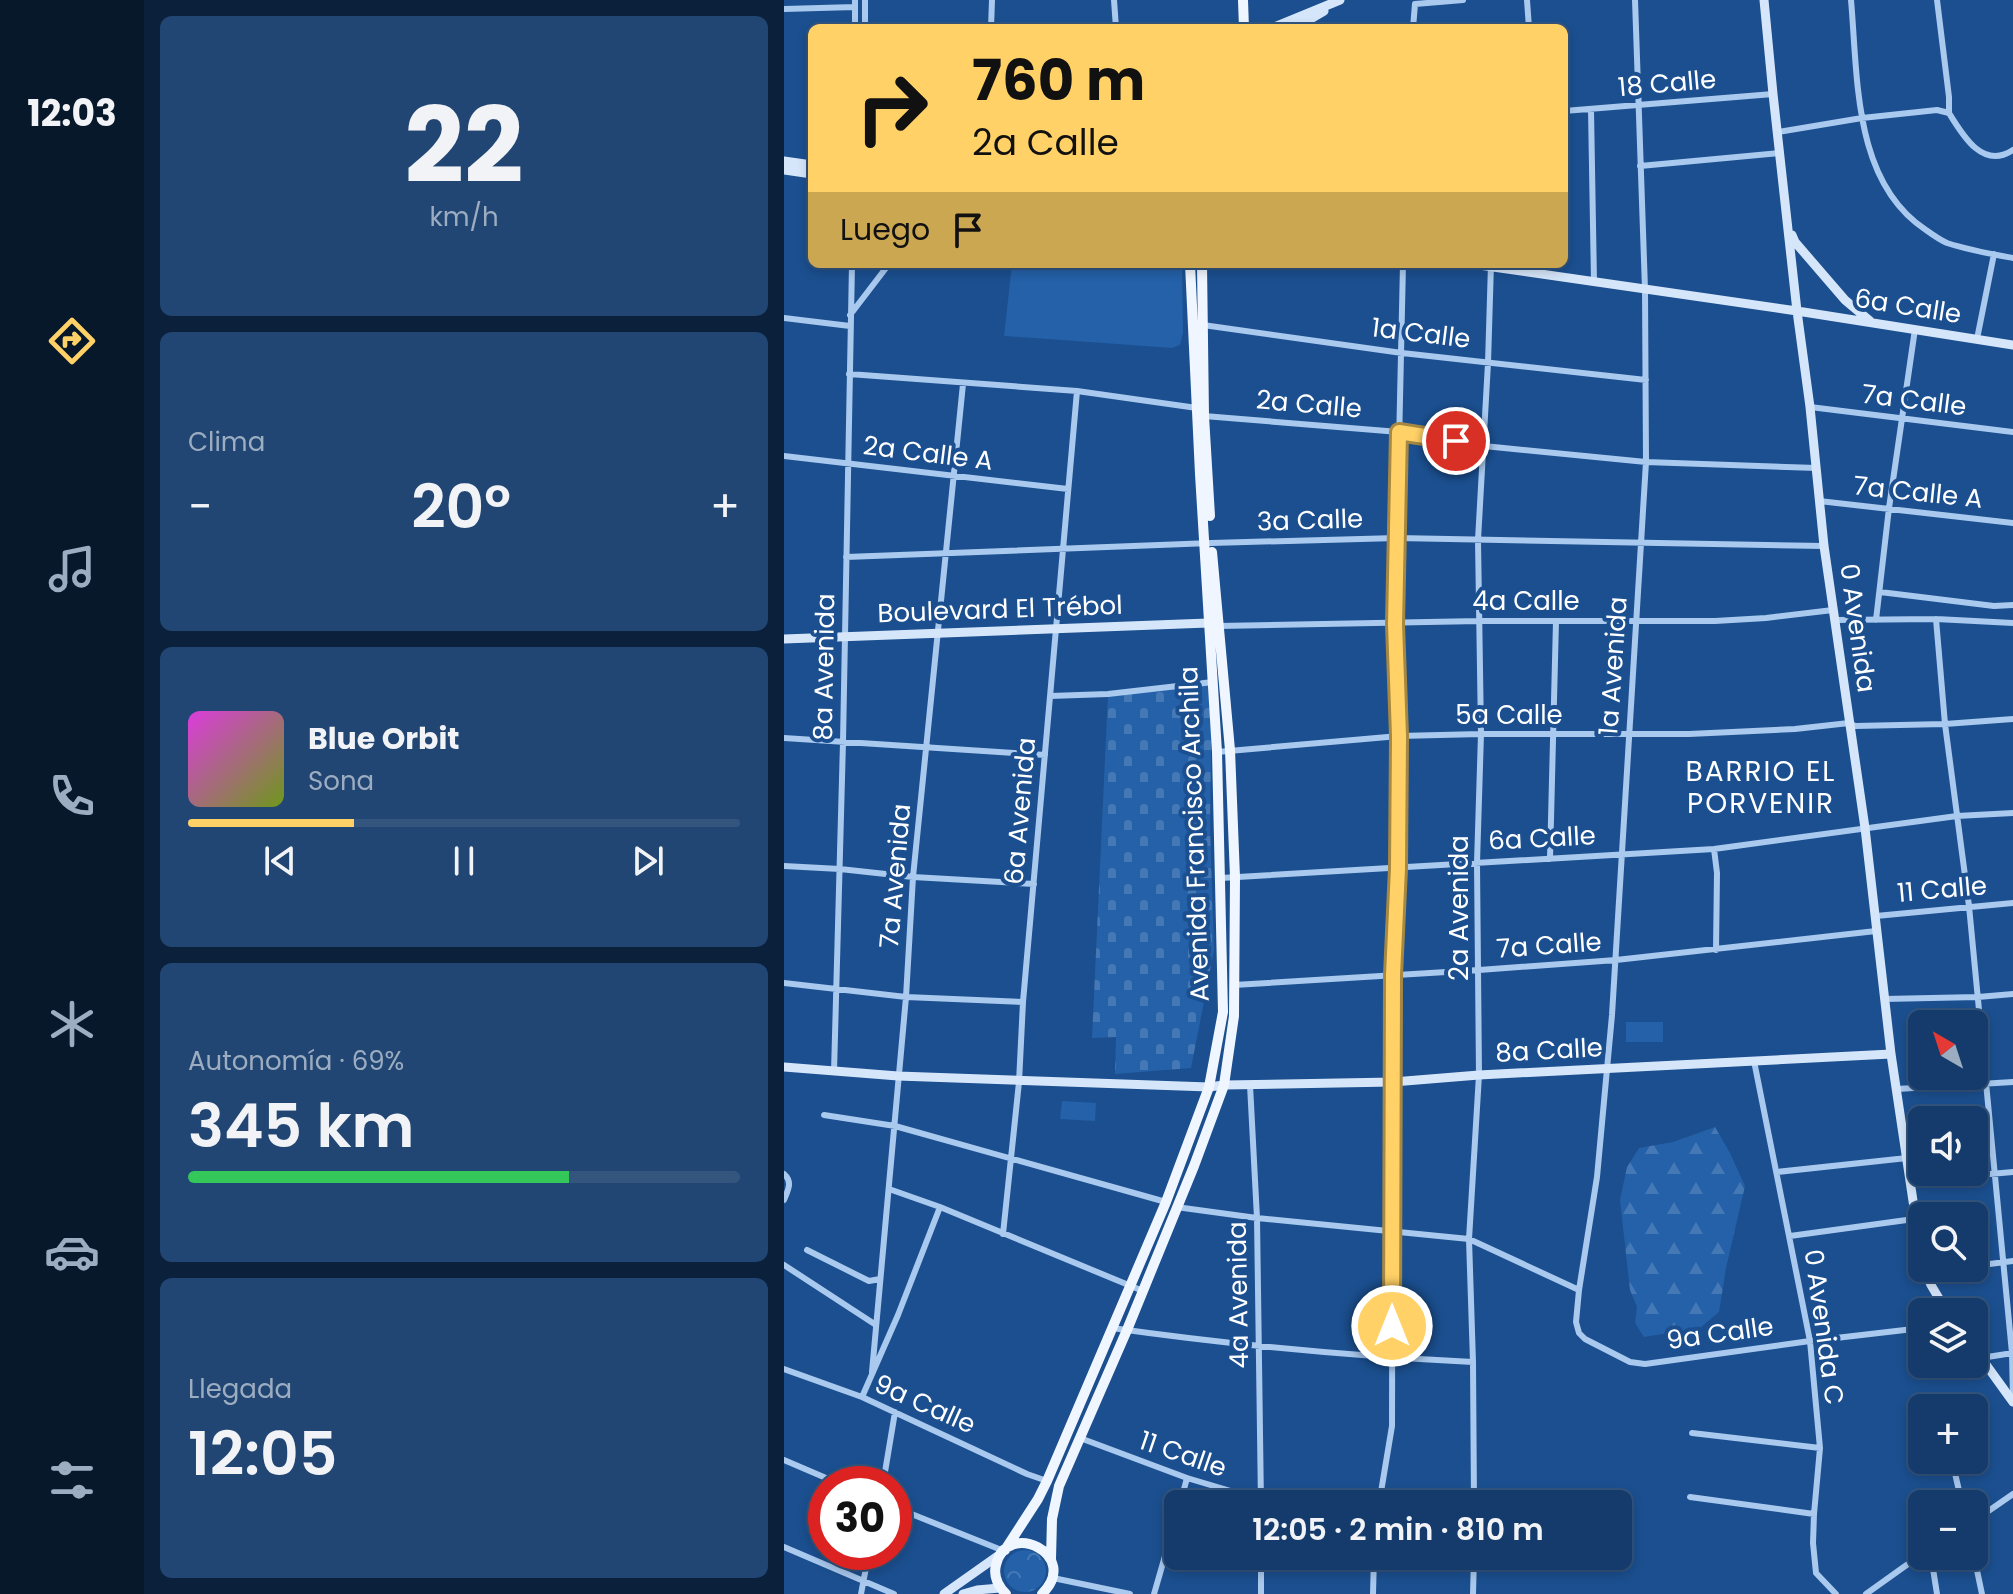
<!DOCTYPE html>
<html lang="es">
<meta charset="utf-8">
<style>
body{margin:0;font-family:Poppins,sans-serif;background:#214673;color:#f1f3f6;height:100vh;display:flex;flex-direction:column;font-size:30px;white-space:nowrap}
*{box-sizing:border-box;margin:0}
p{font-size:26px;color:#9dadc1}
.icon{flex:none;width:44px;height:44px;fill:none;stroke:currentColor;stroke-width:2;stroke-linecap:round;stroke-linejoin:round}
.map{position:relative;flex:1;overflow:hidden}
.panel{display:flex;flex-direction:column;gap:16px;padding:16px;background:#0b203b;width:640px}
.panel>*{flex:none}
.top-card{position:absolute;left:24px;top:24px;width:760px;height:244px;border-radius:12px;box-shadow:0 4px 12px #0003,0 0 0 2px #33557e;background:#ffd166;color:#111;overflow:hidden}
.needle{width:52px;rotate:321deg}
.buttons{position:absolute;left:1124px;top:1010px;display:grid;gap:16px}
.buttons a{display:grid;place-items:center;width:80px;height:80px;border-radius:12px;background:#143b6b;box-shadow:0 4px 12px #0003,0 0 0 2px #33557e;font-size:40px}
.speed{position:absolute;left:24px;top:1466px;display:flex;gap:16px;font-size:40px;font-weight:700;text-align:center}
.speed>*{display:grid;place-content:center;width:104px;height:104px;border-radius:50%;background:#143b6b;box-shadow:0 4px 12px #0003,0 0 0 2px #33557e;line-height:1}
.speed .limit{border:12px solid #d22;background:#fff;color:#111}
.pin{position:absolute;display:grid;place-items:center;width:68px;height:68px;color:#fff;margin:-34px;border:4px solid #fff;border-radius:50%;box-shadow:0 2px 8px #0007}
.me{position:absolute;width:88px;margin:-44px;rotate:0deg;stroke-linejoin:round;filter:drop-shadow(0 0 6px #0008)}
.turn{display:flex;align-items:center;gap:28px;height:168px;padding:0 32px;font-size:36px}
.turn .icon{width:104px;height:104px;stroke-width:2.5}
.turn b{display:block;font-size:56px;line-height:68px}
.then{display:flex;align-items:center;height:76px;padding:0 32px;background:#0003;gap:16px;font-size:30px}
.big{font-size:60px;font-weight:600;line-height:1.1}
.panel .card{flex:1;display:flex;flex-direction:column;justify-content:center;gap:12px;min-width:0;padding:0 28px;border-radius:12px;background:#214673}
.panel .dial{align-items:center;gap:0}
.dial b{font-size:104px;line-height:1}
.song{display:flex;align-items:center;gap:24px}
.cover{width:96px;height:96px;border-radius:12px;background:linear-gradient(135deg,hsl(300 70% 55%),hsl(80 70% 35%))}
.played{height:8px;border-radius:4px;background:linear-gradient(90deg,#ffd166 30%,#33557e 30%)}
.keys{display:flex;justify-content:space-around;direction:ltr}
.heat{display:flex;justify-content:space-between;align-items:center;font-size:44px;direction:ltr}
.charge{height:12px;border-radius:6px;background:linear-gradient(90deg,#34c759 69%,#33557e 0)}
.trip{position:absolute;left:380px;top:1490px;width:468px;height:80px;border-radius:12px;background:#143b6b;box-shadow:0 4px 12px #0003,0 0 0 2px #33557e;font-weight:600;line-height:80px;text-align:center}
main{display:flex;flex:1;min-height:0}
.dock{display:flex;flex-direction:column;width:144px;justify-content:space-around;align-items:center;background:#08182b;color:#9dadc1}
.dock .icon{width:56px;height:56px}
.dock .on{color:#ffd166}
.dock b{font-size:36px;color:#f1f3f6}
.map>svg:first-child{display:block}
</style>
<main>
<nav class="dock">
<b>12:03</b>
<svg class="icon on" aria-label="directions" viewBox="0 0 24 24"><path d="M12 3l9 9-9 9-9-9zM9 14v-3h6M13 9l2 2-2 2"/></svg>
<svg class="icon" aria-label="music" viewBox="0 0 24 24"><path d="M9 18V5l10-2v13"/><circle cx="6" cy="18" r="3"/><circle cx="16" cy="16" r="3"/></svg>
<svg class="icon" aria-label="phone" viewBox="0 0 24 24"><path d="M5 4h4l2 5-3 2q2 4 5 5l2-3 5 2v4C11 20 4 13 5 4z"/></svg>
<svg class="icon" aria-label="climate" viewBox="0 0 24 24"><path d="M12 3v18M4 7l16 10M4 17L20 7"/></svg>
<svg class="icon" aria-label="car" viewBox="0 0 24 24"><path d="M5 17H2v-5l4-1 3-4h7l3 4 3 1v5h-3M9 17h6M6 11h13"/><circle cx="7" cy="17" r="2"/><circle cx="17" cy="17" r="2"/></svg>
<svg class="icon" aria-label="filters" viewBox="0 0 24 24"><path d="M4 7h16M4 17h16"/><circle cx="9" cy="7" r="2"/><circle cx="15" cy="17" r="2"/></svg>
</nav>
<section class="panel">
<div class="card dial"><b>22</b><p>km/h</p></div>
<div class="card"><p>Clima</p>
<div class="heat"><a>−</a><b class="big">20°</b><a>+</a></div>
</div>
<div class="card">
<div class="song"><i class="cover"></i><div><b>Blue Orbit</b><p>Sona</p></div></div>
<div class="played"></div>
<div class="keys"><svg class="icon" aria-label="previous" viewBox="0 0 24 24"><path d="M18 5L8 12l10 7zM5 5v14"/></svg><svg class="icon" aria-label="pause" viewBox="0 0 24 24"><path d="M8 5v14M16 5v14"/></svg><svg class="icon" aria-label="next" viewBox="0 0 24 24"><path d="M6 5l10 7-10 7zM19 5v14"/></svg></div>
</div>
<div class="card"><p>Autonomía · 69%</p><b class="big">345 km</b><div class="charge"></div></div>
<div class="card"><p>Llegada</p><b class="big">12:05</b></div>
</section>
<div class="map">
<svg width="1229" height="1594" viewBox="0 0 1229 1594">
<defs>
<pattern id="forest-firs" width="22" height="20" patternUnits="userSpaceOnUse" patternTransform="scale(2)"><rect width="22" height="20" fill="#2461a8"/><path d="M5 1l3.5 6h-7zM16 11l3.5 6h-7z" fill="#4579b5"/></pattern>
<pattern id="cemetery-stones" width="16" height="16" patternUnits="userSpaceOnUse" patternTransform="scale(2)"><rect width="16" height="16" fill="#2461a8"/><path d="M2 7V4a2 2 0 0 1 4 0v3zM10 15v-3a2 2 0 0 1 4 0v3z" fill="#4579b5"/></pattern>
<pattern id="park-crowns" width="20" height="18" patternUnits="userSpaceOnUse" patternTransform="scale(2)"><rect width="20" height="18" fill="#2461a8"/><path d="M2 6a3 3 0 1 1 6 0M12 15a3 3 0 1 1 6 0" fill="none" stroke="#4579b5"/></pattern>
</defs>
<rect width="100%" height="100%" fill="#1b4f8f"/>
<path fill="url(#forest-firs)" d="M931,1127l15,26 15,33 -19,82 -7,44 -19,16 -56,9 -9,-14 2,-16 -7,-17 -10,-90 7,-33 12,-19 34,-6z"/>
<path fill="url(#cemetery-stones)" d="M428,682l-2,144 4,124 -23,118 -76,6 1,-37 -24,1 16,-344z"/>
<path fill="url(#park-crowns)" d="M220 1571a21 21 0 1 1 42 0a21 21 0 1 1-42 0Z"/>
<path fill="#2461a8" d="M228,264h170l1,69 -3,12 -8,3 -168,-12z
M842,1022h37v20h-37z
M278,1101l34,2 -1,18 -35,-2z"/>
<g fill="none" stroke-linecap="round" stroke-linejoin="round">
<path stroke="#a9c9ee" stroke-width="6" d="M71,0v28
M81,0v28
M330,0l2,28
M743,0l2,28
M851,0l10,289 1,173 -34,553 -15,162 -18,113 -3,32 3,11 6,6 45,23 15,2 165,-23 112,-13
M1067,0c7,78 2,182 75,230 7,5 14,10 21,13 21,7 44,11 66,15
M1153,0l12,97v16
M631,4l48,-4
M0,9l71,-2
M207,28l1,-28
M629,28l2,-24
M807,110l3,172
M780,111l209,-17
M994,132l84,-14 75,-8 12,3c14,23 34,57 64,37
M856,166l140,-13
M66,315l39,-51
M0,318l66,8
M419,325l199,28 244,27
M1193,339l17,-85
M65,374l228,17 120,17 7,8 195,16 85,14 162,16 171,6
M1026,407l203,25
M0,456l284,33
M1035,501l194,22
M62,557l365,-14 186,-5 427,8
M1096,592l114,14 19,-1
M1152,619l9,105 24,182 43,447 1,47
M1052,620l100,-1 77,4
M1092,620l13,-112 26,-179
M434,626l262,-5h235l51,-3 67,-8
M266,696l58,-2 105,-12
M0,738l261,17
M433,752l182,-16 82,-2h208l106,-5 54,-6 6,3 90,-2 68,-5
M930,849l3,24 -1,77
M766,859l6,-238
M0,866l56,3 73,8 121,7
M437,878l493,-29 243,-33 56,-3
M1092,916l137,-13
M0,983l122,14 117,5
M450,985l245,-15 137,-10 260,-29
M1100,999l94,-2 35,-3
M970,1061l56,280 10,107 -6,66 -1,29 3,30 20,21
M50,1072l9,-330 9,-478
M466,1085l7,133 4,286
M1113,1089l116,-7
M40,1115l71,11 271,76
M993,1172l130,-14
M0,1174c9,8 4,16 0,26
M1127,1181l102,-9
M105,1189l51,18 203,84
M392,1207l81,11 212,21 110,51
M219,1234l16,-152 4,-80 54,-611
M1006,1236l124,-17
M23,1250l62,31 11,-2
M0,1265l92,60
M1190,1266l39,-5
M1142,1272l30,-4
M328,1328c120,17 241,28 361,34
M1197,1358l32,-5
M0,1369l78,28 165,77 20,7
M88,1372l34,-375 7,-120 50,-493
M78,1397l36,-82 42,-108
M908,1433l128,15
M296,1438l107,40 87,26
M0,1460l56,24
M1168,1460l10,44
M99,1484l12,-72
M906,1497l124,17
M396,1504l7,-26
M595,1504l13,-78 1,-451 5,-107 1,-132 -4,-112 8,-360
M690,1504l-1,-142 -4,-123 10,-164 -2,-212 4,-129 -3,-194 10,-177 3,-99
M110,1507l110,44
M1190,1521l39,-27
M0,1547l110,47
M1147,1556l6,38
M1190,1556l8,38
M269,1578l77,16
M77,1594l8,-42
M370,1594l24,-83
M477,1594v-38
M589,1594l1,-38
M689,1594l1,-38
M1082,1594l56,-40"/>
<path stroke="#d6e6fa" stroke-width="9" d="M980,0l9,94 24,217 13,96 14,139 41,282 26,226 31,207
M488,28l68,-28
M511,28l29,-17
M0,161l28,4
M0,170l28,4
M1008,235l3,7 50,58 25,21
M688,264l325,47 216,34
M0,639l424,-16 6,2
M0,1067l114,9 311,11 15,-2 169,-3 86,-7 412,-21
M1140,1268l7,17 16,27
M1190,1348l39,54
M160,1594l58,-41
M179,1594l14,-4 23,-2"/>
<path stroke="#f0f6ff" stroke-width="10" d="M459,0l1,28
M418,264l2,152 6,100
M221,1550l33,-51 9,-18 119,-279 43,-115 14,-75 -6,-260 -17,-278 -10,-210
M267,1559l1,-40 7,-33 68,-156 67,-164 30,-81 10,-69 1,-139 -5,-127 -18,-198
M222,1594c-8,-8 -13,-17 -10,-29 10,-46 86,-11 46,29"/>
</g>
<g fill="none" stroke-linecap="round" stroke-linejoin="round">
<g stroke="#a68842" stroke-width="20">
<path id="route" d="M608,1326l1,-351 5,-107 1,-132 -4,-112 4,-192 57,9"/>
</g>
<use href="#route" stroke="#ffd166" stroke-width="14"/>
</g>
<g text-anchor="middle" stroke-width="8" stroke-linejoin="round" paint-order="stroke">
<g font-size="26" fill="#fff" stroke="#1b4f8f">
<text transform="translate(883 83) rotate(-5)" y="9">18 Calle</text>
<text transform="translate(1124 306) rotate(9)" y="9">6a Calle</text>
<text transform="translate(637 333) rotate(7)" y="9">1a Calle</text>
<text transform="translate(1130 400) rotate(7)" y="9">7a Calle</text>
<text transform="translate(525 404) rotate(5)" y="9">2a Calle</text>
<text transform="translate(144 453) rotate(7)" y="9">2a Calle A</text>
<text transform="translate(1134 492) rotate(6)" y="9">7a Calle A</text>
<text transform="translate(526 520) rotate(-2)" y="9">3a Calle</text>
<text x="742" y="610">4a Calle</text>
<text transform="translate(216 609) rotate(-2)" y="9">Boulevard El Trébol</text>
<text transform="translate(1074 628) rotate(82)" y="9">0 Avenida</text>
<text transform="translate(829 666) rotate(-86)" y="9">1a Avenida</text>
<text transform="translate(40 667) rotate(-89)" y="9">8a Avenida</text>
<text x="725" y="724">5a Calle</text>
<text transform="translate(236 811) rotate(-85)" y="9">6a Avenida</text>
<text transform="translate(410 834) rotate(-92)" y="9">Avenida Francisco Archila</text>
<text transform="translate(758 838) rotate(-3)" y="9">6a Calle</text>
<text transform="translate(111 876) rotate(-85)" y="9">7a Avenida</text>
<text transform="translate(1158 889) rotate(-5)" y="9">11 Calle</text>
<text transform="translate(675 908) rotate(-90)" y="9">2a Avenida</text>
<text transform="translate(765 945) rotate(-4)" y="9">7a Calle</text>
<text transform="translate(765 1050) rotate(-3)" y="9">8a Calle</text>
<text transform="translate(454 1295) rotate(-91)" y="9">4a Avenida</text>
<text transform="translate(1040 1327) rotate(82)" y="9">0 Avenida C</text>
<text transform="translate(936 1333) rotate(-8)" y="9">9a Calle</text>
<text transform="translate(141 1404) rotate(24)" y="9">9a Calle</text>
<text transform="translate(399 1454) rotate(19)" y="9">11 Calle</text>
</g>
<g font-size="28" letter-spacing="2" fill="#fff" stroke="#1b4f8f">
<text x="977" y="781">BARRIO EL<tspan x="977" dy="32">PORVENIR</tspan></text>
</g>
</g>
</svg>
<div class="buttons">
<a><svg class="needle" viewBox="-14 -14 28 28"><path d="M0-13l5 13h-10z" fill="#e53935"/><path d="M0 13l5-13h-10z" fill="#9dadc1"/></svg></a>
<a><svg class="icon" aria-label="sound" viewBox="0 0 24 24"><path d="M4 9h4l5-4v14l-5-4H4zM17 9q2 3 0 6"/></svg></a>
<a><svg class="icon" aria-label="search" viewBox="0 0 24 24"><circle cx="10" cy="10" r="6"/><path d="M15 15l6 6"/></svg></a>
<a><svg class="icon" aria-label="layers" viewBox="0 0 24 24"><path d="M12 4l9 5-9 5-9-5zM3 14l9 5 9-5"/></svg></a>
<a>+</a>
<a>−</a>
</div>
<div class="speed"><div class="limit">30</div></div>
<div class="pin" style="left:672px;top:441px;background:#d93025"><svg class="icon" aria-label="arrive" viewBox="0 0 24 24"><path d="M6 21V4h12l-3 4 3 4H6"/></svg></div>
<svg class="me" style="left:608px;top:1326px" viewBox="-20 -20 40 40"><circle r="17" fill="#ffd166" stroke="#fff" stroke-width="3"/><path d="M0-11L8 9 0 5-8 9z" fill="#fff"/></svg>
<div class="trip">12:05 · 2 min · 810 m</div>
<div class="top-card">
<div class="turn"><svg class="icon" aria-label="right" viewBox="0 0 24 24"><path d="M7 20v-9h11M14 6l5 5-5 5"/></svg><div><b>760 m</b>2a Calle</div></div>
<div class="then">Luego<svg class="icon" aria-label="arrive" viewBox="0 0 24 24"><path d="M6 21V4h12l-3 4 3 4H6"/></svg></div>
</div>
</div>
</main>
